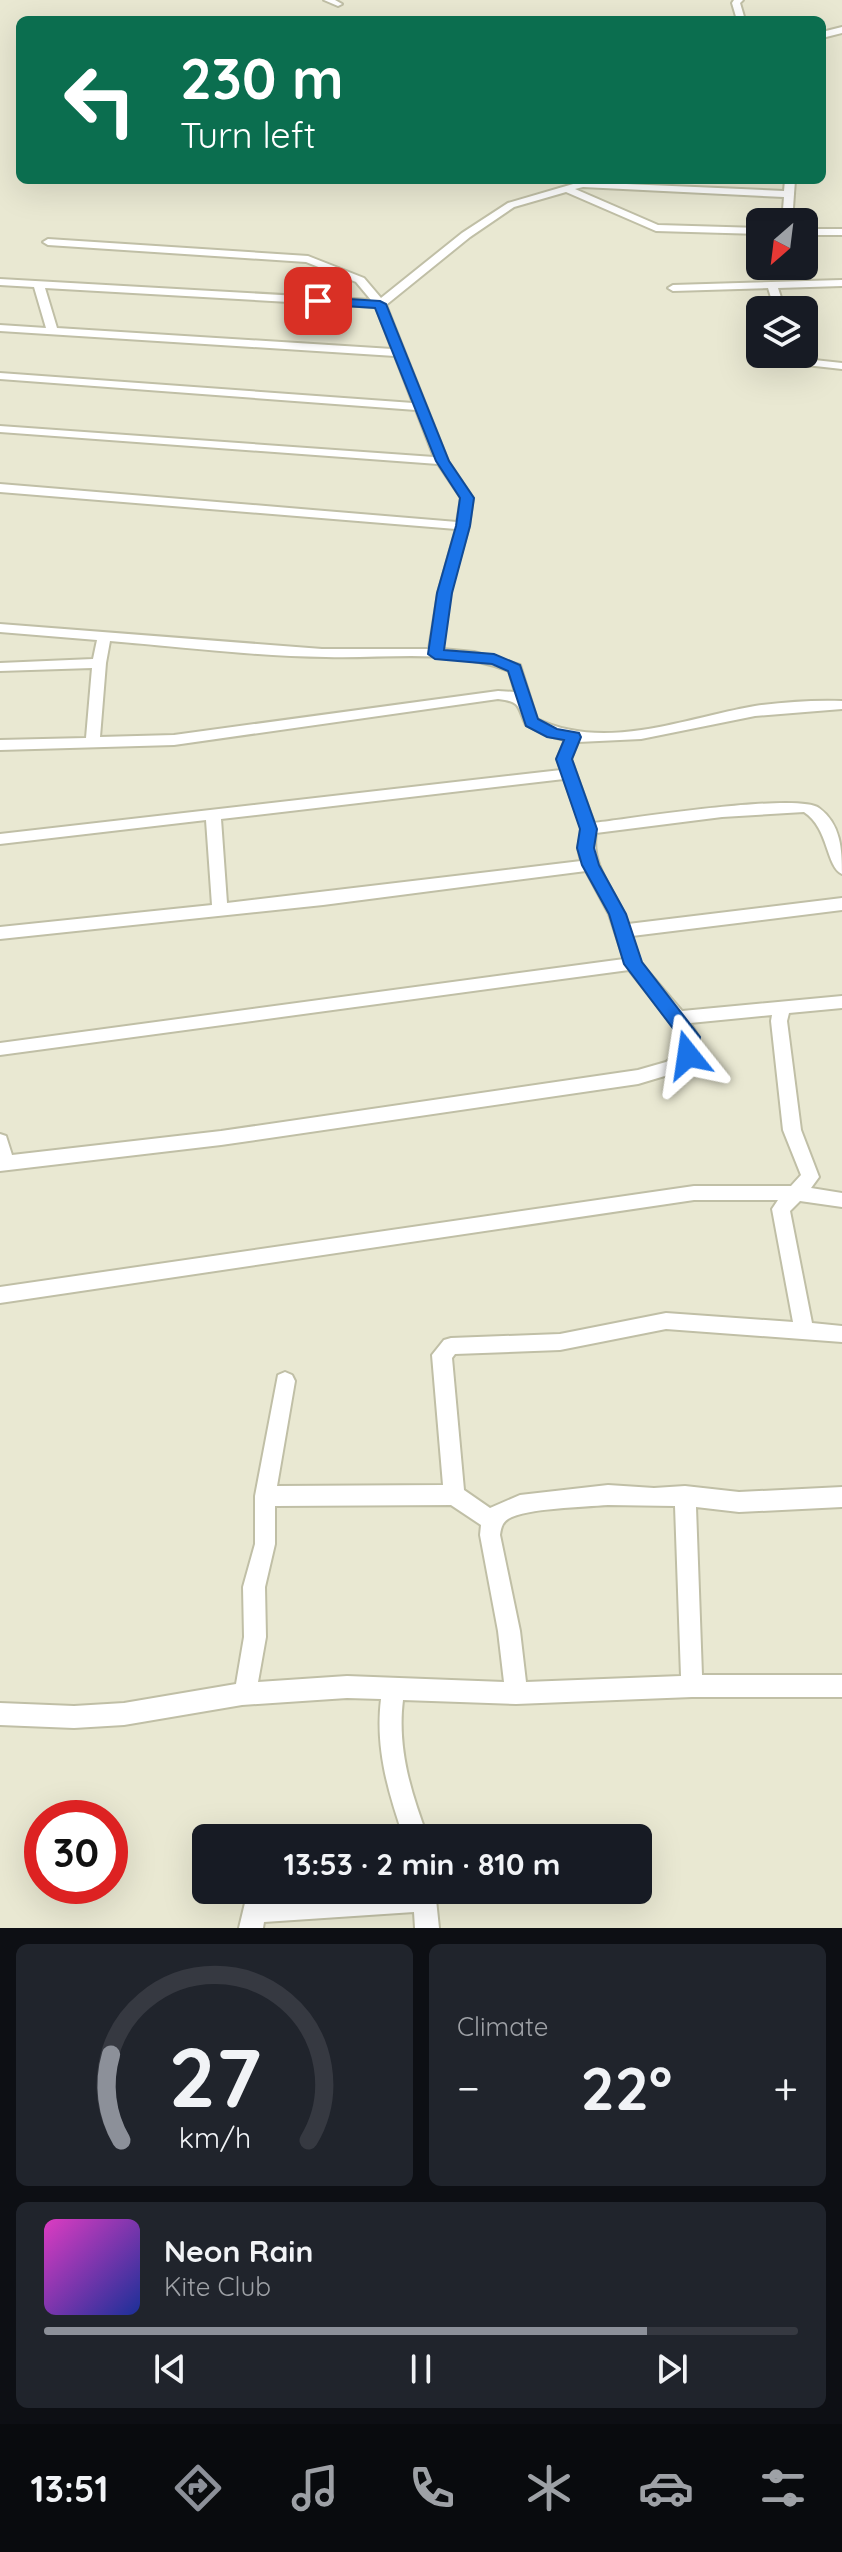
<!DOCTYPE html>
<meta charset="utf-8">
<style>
body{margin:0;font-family:Quicksand,sans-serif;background:#20242c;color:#f1f3f6;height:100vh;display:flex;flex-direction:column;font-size:30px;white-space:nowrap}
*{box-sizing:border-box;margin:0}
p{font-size:26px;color:#9ea1a6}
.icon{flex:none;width:44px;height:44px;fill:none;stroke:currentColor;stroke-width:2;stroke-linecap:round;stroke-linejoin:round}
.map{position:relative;height:1928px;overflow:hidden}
.drawer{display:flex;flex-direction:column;gap:16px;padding:16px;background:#0d0f14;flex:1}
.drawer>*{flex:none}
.hud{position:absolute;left:16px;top:16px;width:810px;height:168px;border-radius:12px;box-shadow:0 8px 32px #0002;background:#0b6e4f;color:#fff;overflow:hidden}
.needle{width:52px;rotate:208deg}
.tools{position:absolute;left:746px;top:208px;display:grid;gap:16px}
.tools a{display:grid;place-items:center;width:72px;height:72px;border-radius:12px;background:#171b24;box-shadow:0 8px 32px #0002;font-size:40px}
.speed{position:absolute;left:24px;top:1800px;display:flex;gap:16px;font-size:40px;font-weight:700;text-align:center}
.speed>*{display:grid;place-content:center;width:104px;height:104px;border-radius:50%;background:#171b24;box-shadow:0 8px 32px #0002;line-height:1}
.speed .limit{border:12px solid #d22;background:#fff;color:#111}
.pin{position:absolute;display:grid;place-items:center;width:68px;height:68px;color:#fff;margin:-34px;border-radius:16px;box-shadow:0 4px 12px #0006}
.me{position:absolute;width:88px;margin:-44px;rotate:345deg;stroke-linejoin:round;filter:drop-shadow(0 0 6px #0008)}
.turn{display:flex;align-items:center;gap:28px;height:168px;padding:0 32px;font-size:36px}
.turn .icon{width:104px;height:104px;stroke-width:2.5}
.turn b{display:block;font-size:56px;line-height:68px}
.big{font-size:60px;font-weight:700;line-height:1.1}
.drawer .tile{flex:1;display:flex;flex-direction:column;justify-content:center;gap:12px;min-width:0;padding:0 28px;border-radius:12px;background:#20242c}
.drawer .dial{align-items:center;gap:0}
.dial svg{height:208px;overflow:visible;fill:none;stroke:#363941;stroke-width:7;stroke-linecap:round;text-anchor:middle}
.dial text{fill:#f1f3f6;stroke:none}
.song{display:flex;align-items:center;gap:24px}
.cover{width:96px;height:96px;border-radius:12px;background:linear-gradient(135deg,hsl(310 70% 55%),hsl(230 70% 35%))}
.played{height:8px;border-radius:4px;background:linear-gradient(90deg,#8c9099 80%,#363941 80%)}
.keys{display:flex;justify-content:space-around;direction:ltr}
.heat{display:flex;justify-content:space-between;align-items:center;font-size:44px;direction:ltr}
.drawer .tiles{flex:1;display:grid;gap:16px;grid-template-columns:1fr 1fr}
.tile:last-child{grid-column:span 2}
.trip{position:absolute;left:192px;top:1824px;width:460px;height:80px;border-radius:12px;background:#171b24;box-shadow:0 8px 32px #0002;font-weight:700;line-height:80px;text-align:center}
.menu{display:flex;height:128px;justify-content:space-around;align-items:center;background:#090b0e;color:#9ea1a6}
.menu .icon{width:56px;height:56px}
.menu .on{color:#8c9099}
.menu b{font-size:36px;color:#f1f3f6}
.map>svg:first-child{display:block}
</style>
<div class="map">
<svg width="842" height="1928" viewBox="0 0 842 1928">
<rect width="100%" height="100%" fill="#f4f4e5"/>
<path fill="#e9e8d2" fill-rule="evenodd" d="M0,0h842v1928h-842zM20,20h802v160h-802zM760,222h44v44h-44zM760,310h44v44h-44zM42,1818h68v68h-68zM206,1838h432v52h-432z"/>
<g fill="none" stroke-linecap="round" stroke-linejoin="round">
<g stroke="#c0bfa6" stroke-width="4">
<path id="minor" d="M324,0h11l7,4 -4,2z
M734,0h9l-3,3 5,17h-8l-5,-17z
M842,27v6l-20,5v-6z
M785,180h10l-3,42h-10l2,-25 -201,-10 -8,2 83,36 102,3v6l-104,-3 -90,-39 -52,15 -44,30 -84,68 62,156 25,37 -4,28 -19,67 -8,56 32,3 46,13 17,54c69,33 148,-1 218,-13 29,-4 58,-6 87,-5v8l-87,7 -114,23 -63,3 -7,17 23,64c35,-4 204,-31 225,-15 22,16 23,42 23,66 -16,-7 -13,-46 -38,-62l-82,5 -126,16c-6,36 22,59 32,91l214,-26v12l-210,26 8,26 42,49 160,-15v12l-53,5 -2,8 14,109 18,47 -8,11 31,5v14l-42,-6 -10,10 22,112 30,3v16l-176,-13 -106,21 -105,4 -3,4 12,132 26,18 30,-13 88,-10 46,3 31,-2 54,6 103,-5v20l-103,5 -43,-5 6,168h140v22h-150l-176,7 -113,-4c-6,49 8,93 25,138h-24c-16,-46 -29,-90 -23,-139l-34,-1 -105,7 -118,20 -50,3 -74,-3v-22l74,3 50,-3 112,-19 8,-47 -1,-50 12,-43v-48l23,-121 7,-3 7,3 3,6 -18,105 166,-1 -11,-130 12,-15 7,-2 109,-4 106,-21 127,9 -21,-113 6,-9h-84l-694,103v-16l694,-101h97l10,-11 -18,-45 -12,-109 1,-6 -82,8 9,14 -5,23 -16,12 -40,12 -417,61 -221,26v-37l6,2 6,19 209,-24 417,-61 28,-8 14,-10 3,-14 -54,-68 -629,85v-12l624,-84 -15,-45 -23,-43 -263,34 -323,34v-12l212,-22 -6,-85 -206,24v-10l561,-64 -4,-11 8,-19 -16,-4 -23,-11c-9,-19 -4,-23 -28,-26l-324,46 -174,5v-10l86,-2 6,-70 -92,3v-8l93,-4 4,-19 -97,-8v-8l322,25h107l9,-56 18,-64 -456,-37v-8l457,38 4,-24 -23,-34 -438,-32v-6l434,31 -18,-47 -416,-31v-6l413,30 -18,-47 -395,-25v-6l46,3 -12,-41 -34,-2v-6l371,21 -15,-18 -50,-20 -258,-17 -5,-3 5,-3 260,17 56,22 17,20 81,-65 46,-30 72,-21 204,9zM45,288l331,19 16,42 -335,-21zM110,641c72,6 144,15 216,16 60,2 126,-9 183,14l6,21 -17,-1 -324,44 -74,2 6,-74zM564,779l18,50 -4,19 3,13 -354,42 -6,-84zM451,1505l30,20 -1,10 18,96 6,51 -157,-6 -89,6 8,-45 -1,-50 10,-43v-38zM608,1505l67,1 6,170 -155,6 -6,-51 -20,-96c1,-7 2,-12 8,-16 19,-11 76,-12 100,-14z
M804,229h38v6h-38z
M842,280v6l-64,2 7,22h-10l-7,-22 -95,3 -5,-3 5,-3z
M790,354h12l3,5 37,4v6l-45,-5z
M396,1890h39l4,38h-24l-1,-16 -150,10 -1,6h-24l6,-25 8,-4z"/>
</g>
<use href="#minor" fill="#fff" fill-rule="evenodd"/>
</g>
<path fill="#1a73e8" stroke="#114b97" stroke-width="2" d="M318,297l62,4 6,3 63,157 25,37 -4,28 -18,67 -8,57 50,4 26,11 18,54 19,10 22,4 2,4 -9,22 25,70 -3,19 5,17 27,49 16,48 58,75 -5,23h-14l-3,-5 3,-16 -57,-75 -15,-50 -27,-49 -5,-17 3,-19 -24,-70 8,-19 -17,-3 -21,-11 -18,-55 -16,-7 -57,-5 -7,-5 9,-61 19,-67 4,-28 -24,-37 -61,-153 -61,-4 -2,-3z"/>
</svg>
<div class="tools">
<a><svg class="needle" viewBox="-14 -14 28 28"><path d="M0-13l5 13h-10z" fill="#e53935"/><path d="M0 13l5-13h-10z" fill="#9ea1a6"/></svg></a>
<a><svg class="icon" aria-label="layers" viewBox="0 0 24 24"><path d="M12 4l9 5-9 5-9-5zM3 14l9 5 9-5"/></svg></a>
</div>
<div class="speed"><div class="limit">30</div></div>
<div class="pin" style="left:318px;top:301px;background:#d93025"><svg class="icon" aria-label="arrive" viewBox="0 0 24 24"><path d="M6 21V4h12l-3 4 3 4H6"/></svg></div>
<svg class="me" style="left:688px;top:1055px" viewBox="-20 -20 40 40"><path d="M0-17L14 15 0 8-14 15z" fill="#1a73e8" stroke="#fff" stroke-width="4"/></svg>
<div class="trip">13:53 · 2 min · 810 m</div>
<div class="hud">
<div class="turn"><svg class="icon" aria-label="left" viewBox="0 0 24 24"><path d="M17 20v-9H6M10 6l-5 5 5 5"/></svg><div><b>230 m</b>Turn left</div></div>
</div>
</div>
<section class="drawer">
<div class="tiles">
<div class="tile dial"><svg viewBox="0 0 100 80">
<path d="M14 69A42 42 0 1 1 86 69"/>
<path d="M14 69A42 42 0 0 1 10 36" stroke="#8c9099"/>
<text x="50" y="56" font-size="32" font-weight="700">27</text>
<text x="50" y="72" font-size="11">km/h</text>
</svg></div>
<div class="tile"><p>Climate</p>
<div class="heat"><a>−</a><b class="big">22°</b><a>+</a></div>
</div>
<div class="tile">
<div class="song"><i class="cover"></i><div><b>Neon Rain</b><p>Kite Club</p></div></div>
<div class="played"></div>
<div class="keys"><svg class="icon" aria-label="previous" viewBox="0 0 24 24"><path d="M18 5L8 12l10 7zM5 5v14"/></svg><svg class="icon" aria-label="pause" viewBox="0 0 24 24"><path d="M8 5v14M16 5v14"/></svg><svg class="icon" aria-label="next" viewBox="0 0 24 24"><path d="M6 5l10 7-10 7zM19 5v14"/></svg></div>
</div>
</div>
</section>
<nav class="menu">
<b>13:51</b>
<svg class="icon on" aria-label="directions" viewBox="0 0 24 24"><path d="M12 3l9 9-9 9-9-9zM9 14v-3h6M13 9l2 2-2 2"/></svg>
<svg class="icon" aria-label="music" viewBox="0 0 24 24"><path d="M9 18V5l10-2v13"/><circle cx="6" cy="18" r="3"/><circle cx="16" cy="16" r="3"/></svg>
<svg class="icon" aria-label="phone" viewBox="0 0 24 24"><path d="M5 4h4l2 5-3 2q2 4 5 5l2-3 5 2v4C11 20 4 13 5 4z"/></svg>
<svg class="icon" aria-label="climate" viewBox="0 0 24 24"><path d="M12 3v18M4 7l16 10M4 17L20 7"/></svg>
<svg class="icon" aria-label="car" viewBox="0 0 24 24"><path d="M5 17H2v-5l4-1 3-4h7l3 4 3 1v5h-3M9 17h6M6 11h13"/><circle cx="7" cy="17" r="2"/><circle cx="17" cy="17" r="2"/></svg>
<svg class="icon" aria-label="filters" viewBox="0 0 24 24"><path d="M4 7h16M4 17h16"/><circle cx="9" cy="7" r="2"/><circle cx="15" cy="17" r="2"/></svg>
</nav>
